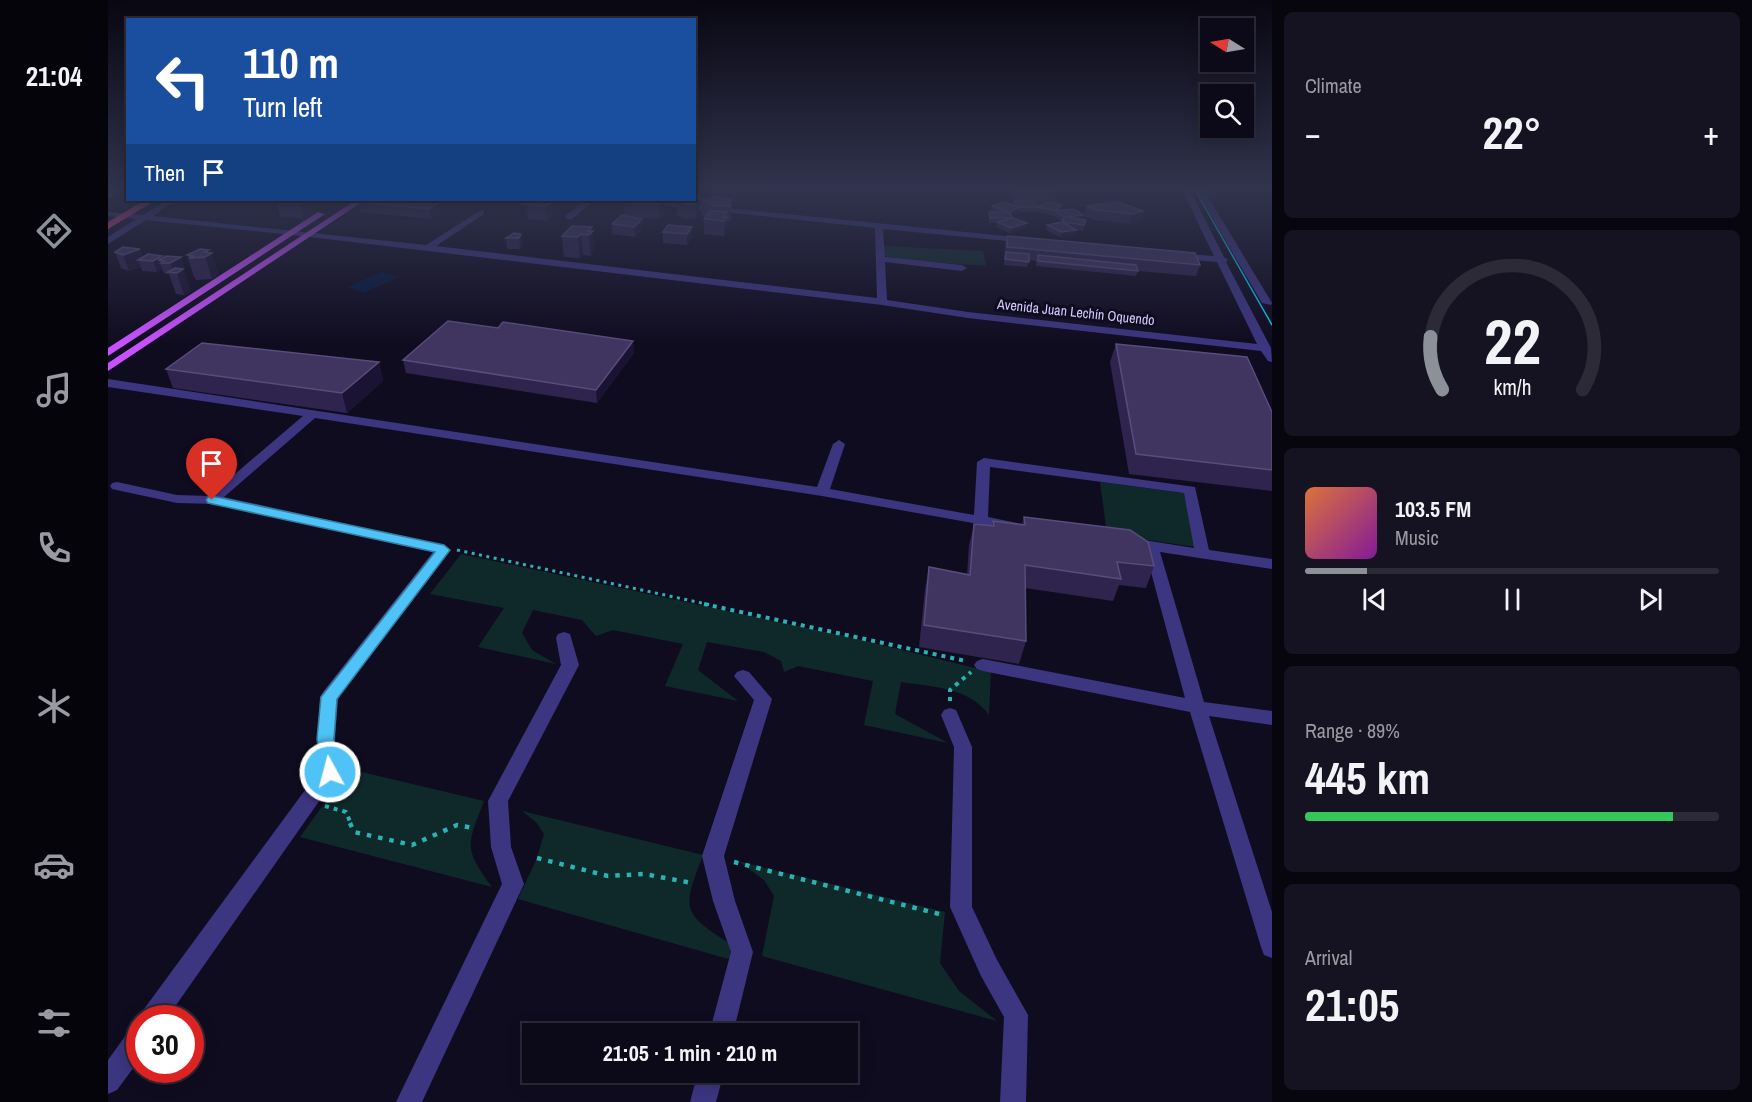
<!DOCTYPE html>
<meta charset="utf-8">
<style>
body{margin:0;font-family:"Archivo Narrow",sans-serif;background:#151221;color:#f1f3f6;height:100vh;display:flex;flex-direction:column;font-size:22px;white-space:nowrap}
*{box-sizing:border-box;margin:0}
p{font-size:20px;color:#9a9aa2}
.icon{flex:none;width:33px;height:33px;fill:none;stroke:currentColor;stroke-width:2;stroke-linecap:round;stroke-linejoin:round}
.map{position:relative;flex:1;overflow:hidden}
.panel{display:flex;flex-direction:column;gap:12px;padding:12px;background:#07050d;width:480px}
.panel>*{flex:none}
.guide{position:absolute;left:18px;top:18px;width:570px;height:183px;border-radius:0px;box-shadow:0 3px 15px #0003,0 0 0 2px #2c2a37;background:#1a4fa0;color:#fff;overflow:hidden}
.needle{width:39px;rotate:281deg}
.controls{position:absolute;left:1092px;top:18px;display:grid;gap:12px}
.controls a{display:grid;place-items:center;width:54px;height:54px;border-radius:0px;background:#0c0918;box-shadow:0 3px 15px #0003,0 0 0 2px #2c2a37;font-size:30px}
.speed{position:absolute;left:18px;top:1005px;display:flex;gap:12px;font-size:30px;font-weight:700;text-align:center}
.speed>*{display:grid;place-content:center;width:78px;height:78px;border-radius:50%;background:#0c0918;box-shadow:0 3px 15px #0003,0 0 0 2px #2c2a37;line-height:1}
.speed .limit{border:9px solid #d22;background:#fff;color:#111}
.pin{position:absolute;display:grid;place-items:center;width:51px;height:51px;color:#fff;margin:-62px -26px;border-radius:50% 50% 50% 0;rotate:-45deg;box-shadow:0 0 6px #0007}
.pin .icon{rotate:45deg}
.me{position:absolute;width:66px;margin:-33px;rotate:353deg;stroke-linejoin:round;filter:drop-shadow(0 0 4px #0008)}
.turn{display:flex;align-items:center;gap:21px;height:126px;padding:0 18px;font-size:27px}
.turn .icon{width:78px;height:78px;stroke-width:2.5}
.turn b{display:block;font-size:42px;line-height:51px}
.then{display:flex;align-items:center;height:57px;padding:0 18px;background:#0003;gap:12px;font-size:22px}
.big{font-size:45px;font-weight:800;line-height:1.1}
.panel .card{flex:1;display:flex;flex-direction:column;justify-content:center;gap:9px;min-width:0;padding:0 21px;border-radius:9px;background:#151221}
.panel .dial{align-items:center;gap:0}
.dial svg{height:156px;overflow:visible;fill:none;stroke:#2c2a37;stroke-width:7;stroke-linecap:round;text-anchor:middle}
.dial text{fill:#f1f3f6;stroke:none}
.song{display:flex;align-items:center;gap:18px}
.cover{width:72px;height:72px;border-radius:9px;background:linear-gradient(135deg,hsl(20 70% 55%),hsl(290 70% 35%))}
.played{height:6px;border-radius:3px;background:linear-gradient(90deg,#8c9099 15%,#2c2a37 15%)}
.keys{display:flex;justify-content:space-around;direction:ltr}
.heat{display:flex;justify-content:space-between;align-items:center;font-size:33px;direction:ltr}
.charge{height:9px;border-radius:4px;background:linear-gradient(90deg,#34c759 89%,#2c2a37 0)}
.trip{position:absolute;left:414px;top:1023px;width:336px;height:60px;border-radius:0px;background:#0c0918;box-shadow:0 3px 15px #0003,0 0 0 2px #2c2a37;font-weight:800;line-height:60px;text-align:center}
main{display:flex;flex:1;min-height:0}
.dock{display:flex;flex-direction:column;width:108px;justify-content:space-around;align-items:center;background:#05040a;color:#9a9aa2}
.dock .icon{width:42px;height:42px}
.dock .active{color:#8c9099}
.dock b{font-size:27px;color:#f1f3f6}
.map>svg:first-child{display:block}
</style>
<main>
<nav class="dock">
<b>21:04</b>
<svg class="icon active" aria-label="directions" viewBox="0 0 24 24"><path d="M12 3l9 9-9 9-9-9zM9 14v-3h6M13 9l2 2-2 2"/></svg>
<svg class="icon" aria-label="music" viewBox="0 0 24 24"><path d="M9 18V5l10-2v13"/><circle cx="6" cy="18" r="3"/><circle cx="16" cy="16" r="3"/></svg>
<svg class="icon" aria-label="phone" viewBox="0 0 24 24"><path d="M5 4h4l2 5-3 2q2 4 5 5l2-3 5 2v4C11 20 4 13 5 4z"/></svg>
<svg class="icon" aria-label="climate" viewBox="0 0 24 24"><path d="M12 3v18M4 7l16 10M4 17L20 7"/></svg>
<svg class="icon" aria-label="car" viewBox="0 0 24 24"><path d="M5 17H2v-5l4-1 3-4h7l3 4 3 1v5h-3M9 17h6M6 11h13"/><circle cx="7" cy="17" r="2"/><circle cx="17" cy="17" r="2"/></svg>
<svg class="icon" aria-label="filters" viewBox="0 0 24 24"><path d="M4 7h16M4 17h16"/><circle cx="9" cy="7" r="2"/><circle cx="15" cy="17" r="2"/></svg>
</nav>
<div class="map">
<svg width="1164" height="1102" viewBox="0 0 1164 1102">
<rect width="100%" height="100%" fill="#100c20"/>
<path fill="#0f292a" d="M905,190h40l3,15 -42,-3z
M776,246l99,5 3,15 -95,-7 -6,-3z
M992,482l84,11 12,54 -89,-13z
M353,554l388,83 142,35 -2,43c-20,-28 -56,-28 -88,-33l-6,32 53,29 -84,-18 9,-44 -75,-15 -14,6 -3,-11 -17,-9 -57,-10 -9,28 40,31 -73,-15 18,-42 -70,-14 -17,6 -14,-16 -49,-10 -11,23 10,17 24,14 -78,-17 26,-39 -74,-14z
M241,769l135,32c-17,45 -21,46 8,86l-192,-50z
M414,811l181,44c-20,53 -23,57 26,88l3,17 -214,-61 19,-41 7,-24 -8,-12z
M630,861l207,51 -5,51 19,28 38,30 -235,-65 12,-60 -10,-16z"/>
<path fill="#07183d" d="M274,272l17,5 -35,16 -17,-6z"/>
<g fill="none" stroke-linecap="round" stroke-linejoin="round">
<path stroke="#29b4b3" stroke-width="3" stroke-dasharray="3 4.5" stroke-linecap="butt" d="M349,550l254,55"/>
<path stroke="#29b4b3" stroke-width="4" stroke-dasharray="4 5" stroke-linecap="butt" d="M596,604l262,57
M842,701v-11l21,-18
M217,806l21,6 5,12"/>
<path stroke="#29b4b3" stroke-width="4.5" stroke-dasharray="4.5 7" stroke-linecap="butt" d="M242,823l4,9 58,13 45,-20 16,3
M429,858l71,18 36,-2 48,9
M626,862l209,53"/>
<path fill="#3c3580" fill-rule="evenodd" d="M7,190h9l-16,9v-5z
M1074,190h8l34,67 4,3 -2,2 45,86 1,14 -4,-1 -7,-10 -293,-33 -86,-13 -589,-70 -147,-15 -38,24v-7l28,-18 -28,-3v-4l35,3 24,-15h9l-23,16 273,29 55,-35h3v4l-48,32 441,52 -2,-70 -246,-26 -4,-2h23l378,38 3,1v4l-146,-14 2,28 77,8 5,3 -5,3 -77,-9 2,38 81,12 289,32 -40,-82 -39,-3 -5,-3 5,-3 36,3z
M1088,190h8l68,113 -1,2 -9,-2z
M479,200h8l-23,19h-6v-4z
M0,379l709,108 16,-43 6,-4 6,4 -15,45 144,26 3,-53 7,-4 211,29 14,63 63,9v10l-112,-17 44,150 68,9v14l-63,-9 63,196v46l-8,-3 -3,-8 -71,-235 -207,-41 -6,-2 -3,-4 3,-4 6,-2 202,39 -40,-148 -19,-4 -2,-3 7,-5 63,10 -10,-55 -194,-26 -2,50 29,6 2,3 -7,4 -190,-34 -507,-78 -91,79 219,48 7,5 -112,148 -3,41 4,33 -3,5 -169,241h-26l3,-9 175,-238 -2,-32 3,-42 3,-5 110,-140 -216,-48 -40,-1 -65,-14 -2,-3 2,-3 5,-1 60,13 32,1 94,-80 -195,-29z
M456,632l6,2 9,31 -71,136 3,46 13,37 -102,218h-26l106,-218 -11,-37 -3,-46 73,-136 -5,-27 2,-4z
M635,670l6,2 23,27 -48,157 11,45 18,51 -20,82h-24l22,-82 -18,-51 -11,-45 52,-156 -20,-24 3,-4z
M842,708l6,2 16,37v160l25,53 31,55 -2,87h-26l4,-85 -23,-41 -31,-69 4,-160 -13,-32 3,-5z
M32,1025v34l-23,31 -9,4v-34l23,-32z
M590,1072h26l-8,30h-26z"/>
<path fill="#c851ff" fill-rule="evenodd" d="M248,200h9l-257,171v-8z
M210,212l7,2 -217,142v-8z"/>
<path fill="#ff4594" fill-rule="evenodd" d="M37,200h11l-48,29v-7z"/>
<path stroke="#00cff5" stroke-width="1.5" d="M1087,190l77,135"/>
</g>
<path fill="#2e244e" d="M168,200h35l3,13 -10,6 -24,-3z
M411,200h26l7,1 1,15 -6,5 -19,-2 -1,-12 -7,-1z
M556,200v14l-5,5 -22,-1 5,1 1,10 -8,8 -23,-3v-10l12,-9v-13z
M586,200l5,11 -3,7 -11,1 -8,-3v-15z
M593,200h31l-1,21h-4l-1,11 -2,4 -20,-2v-15l2,-3 -5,-1z
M906,201l24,6 -1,5h-18l-8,3 2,3 13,10 -16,5 -14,-6 1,-4h-8v-11l2,-1 1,-5 21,-1z
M250,202h81l1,10 -9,7 -71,-7z
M954,205l-1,5 22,5 -1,4 4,1 -3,11 -7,-1 -1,5 -15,2 -14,-7 1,-5 15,-3v-1l-8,-5 -17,-4 1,-5z
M978,206l57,5 -3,10 -11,3 -35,-4 -10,-4z
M484,227l2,25 -3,4 -8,-1 -3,3 -16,-1 -2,-21z
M584,227v10l-5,8 -24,-2v-11z
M413,234l1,10 -2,5h-13l-1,-11z
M899,236l193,29 -4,11 -58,-5 -2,5 -100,-10v-5l-7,-1 -2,7 -23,-2 1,-19z
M7,252l28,5h38l3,11 -1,1 8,22 -7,4 -8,-1 -7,-20h-4l-3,-5 -5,3 -15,-1 -1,-4 -12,4 -8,-3z
M102,252l9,22 -7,5 -16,1 -1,-3h-1l-7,-22z
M390,328l135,13 1,12 -37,50 -191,-30 -3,-13z
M1008,344l156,68v79l-143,-17 -19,-112z
M271,362l4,19 -36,32 -174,-25 -7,-19z
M916,517l130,49 -8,22 -27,-3 -6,16 -88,-13 1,53 -7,23 -100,-17 6,-58 4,-22 38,8 2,-30 5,-21 18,2 1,-5 29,4z"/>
<path fill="#1b1334" d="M592,196l-1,15 -3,7v-15z
M191,200h12l3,13 -10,6z
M556,200v14l-5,5v-15z
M444,201l1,15 -6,5 -1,-15z
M331,202l1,10 -9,7 -2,-10z
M912,207l-1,5 -11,5 1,-5z
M1035,211l-3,10 -11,3 3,-10z
M619,212l-1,20 -2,4v-19z
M975,215l-1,5 -15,-3z
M534,219l1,10 -8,8 -1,-10z
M919,223l-1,5 -16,5 1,-5z
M484,227l2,25 -3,4 -3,-25z
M584,227v10l-5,8v-11z
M968,230l-1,5 -15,2 1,-5z
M413,234l1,10 -2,5 -1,-11z
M473,234l2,21 -3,3 -2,-21z
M32,249l4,11h-6l3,7 -12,4 -6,-16z
M101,250l1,4 2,-1 7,21 -7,5 -7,-22v-5z
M54,256l3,7 -1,-2 -5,-1 3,9 -5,3 -4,-11z
M73,257l3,11 -1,1 8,22 -7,4 -7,-22h-3l-4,-10z
M525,341l1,12 -37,50 -1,-13z
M271,362l4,19 -36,32 -5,-20z"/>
<path fill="#403561" stroke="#574d7a" stroke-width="1.5" d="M586,196h6l-4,7 -11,1 -8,-3v-1h17z
M608,197l16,3 -5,4 5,2h-18l-7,-3 2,-1 -8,-2z
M255,200h45l31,2 -10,7 -71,-7z
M424,200h7l13,1 -6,5 -20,-2z
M518,200h37l-4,4 -35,-2z
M923,200l7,7h-18l-6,-6z
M896,202l16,5 -11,5 -17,-6z
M938,202l16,3 -7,6 -17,-4z
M1010,202l25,9 -11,3 -36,-4 -10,-4z
M966,209l9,6 -16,2 19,3 -2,5 -22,-3 2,-5 -9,-6z
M602,211l17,1 -3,5h3l-3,4 -20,-2z
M881,212h20l4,6h-23z
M514,215l20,4 -8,8 -22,-3z
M905,218l14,5 -16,5 -14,-6z
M954,222l14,8 -15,2 -14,-7z
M560,225l24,2 -5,7 -24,-2z
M464,226l20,1 -4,4h5l-4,4 -8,-1 -3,3 -16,-1z
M406,233l7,1 -2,4h-13z
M899,236l188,17 5,12 -193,-18z
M15,247l17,2 -17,6 -8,-3z
M92,249l9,1 -4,2 7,1 -7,4 -16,1 4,-2 -6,-1z
M898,252l23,2v8l-24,-3z
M40,254l14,2 -9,5 -15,-1z
M930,255l98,10 2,6 -100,-10z
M58,256l15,1 -11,6h-9l3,-2 -5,-1z
M67,268l8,1 -6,4 -9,-1z
M340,321l50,7 5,-6 130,19 -37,49 -193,-30z
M94,343l177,19 -37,31 -176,-24z
M1008,344l131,13 25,55v58l-136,-16z
M916,517l106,13 18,12 6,24 -37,-4 4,17 -96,-14 1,76 -102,-16 5,-58 41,8 4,-51 20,2 -1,-5 32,4z"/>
<linearGradient id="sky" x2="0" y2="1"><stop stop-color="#090712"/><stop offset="0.55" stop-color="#31344e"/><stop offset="1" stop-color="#31344e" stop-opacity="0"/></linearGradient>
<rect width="1164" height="344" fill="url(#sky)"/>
<path fill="#4fc3f7" stroke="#337fa1" stroke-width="1.5" d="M104,496l232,49 6,5 -113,149 -3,40 4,33 -2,5 -6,3 -7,-3 -2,-5 -4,-33 4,-42 114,-145 -227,-49 -2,-3 2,-3z"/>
<g text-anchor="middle" stroke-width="6" stroke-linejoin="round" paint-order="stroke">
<g font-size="14" fill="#d3caff" stroke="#100c20">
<text transform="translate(968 312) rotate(6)" y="5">Avenida Juan Lechín Oquendo</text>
</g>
</g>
</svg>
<div class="controls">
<a><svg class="needle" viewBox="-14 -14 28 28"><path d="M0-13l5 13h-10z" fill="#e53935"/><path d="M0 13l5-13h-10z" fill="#9a9aa2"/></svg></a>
<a><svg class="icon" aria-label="search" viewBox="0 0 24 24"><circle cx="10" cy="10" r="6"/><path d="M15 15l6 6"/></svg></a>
</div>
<div class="speed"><div class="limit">30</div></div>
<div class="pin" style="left:104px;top:500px;background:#d93025"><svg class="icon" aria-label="arrive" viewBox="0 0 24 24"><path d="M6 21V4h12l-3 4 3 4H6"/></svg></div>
<svg class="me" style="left:222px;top:772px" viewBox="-20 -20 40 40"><circle r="17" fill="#4fc3f7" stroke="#fff" stroke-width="3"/><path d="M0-11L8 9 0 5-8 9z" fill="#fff"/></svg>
<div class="trip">21:05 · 1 min · 210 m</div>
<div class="guide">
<div class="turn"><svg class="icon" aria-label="left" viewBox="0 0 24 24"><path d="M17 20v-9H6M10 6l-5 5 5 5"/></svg><div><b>110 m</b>Turn left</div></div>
<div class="then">Then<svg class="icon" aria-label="arrive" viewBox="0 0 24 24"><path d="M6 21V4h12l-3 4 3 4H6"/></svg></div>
</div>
</div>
<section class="panel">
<div class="card"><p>Climate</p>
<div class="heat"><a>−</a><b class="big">22°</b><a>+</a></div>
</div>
<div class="card dial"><svg viewBox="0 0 100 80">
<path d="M14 69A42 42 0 1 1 86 69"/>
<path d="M14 69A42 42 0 0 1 8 42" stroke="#8c9099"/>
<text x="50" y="56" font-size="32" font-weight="700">22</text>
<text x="50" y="72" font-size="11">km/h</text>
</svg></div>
<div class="card">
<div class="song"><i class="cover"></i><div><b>103.5 FM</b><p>Music</p></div></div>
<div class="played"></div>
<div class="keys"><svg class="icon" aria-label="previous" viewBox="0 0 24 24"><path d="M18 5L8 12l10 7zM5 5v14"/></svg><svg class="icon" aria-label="pause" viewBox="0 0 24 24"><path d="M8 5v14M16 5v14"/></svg><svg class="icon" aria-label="next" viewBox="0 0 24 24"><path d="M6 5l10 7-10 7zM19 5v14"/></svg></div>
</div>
<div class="card"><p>Range · 89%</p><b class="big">445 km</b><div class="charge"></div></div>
<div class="card"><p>Arrival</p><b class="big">21:05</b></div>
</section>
</main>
